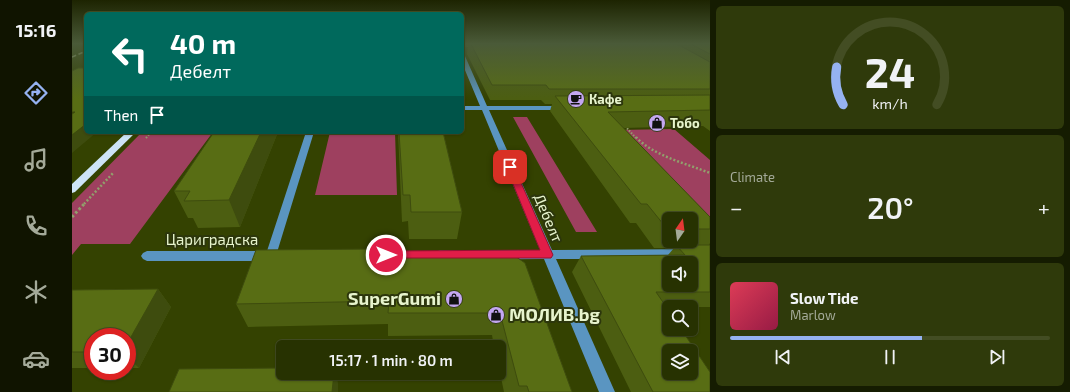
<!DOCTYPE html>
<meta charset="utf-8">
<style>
body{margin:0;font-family:"Exo 2",sans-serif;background:#2f3a0b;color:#f1f3f6;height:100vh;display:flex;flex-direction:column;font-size:15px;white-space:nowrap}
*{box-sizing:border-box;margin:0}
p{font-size:13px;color:#a4aa99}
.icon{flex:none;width:22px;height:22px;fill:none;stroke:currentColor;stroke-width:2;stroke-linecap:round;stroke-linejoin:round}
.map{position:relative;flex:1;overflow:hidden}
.details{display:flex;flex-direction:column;gap:6px;padding:6px;background:#151c01;width:360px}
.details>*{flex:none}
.hud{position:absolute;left:12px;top:12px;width:380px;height:122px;border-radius:6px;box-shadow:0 1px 3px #0004,0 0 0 1px #434d23;background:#00695c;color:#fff;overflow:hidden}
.needle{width:26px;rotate:14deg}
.buttons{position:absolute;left:590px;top:212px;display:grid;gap:8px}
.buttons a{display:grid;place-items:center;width:36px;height:36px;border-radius:6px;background:#273201;box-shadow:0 1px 3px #0004,0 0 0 1px #434d23;font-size:20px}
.speed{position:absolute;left:12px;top:328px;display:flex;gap:8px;font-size:20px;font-weight:700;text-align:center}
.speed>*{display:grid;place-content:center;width:52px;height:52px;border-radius:50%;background:#273201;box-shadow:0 1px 3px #0004,0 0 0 1px #434d23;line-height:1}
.speed .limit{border:6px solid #d22;background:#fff;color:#111}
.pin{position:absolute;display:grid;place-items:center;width:34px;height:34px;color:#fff;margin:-17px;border-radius:8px;box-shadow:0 2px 6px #0006}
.me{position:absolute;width:44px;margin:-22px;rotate:90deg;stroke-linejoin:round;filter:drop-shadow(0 0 3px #0008)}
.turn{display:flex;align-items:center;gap:14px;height:84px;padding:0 20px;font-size:18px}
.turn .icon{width:52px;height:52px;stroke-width:2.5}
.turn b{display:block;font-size:28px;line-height:34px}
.then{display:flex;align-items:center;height:38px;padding:0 20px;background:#0003;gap:8px;font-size:15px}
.big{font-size:30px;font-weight:600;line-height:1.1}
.details .tile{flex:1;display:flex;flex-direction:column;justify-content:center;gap:6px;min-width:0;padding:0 14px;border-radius:6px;background:#2f3a0b}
.details .dial{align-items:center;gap:0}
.dial svg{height:104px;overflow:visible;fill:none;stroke:#434d23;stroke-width:7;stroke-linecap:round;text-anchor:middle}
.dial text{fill:#f1f3f6;stroke:none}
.song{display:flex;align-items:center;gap:12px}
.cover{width:48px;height:48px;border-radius:6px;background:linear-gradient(135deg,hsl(350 70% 55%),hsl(340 70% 35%))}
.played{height:4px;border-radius:2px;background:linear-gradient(90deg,#95b2f1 60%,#434d23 60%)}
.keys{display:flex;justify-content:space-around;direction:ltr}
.heat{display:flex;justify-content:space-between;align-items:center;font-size:22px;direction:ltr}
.trip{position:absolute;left:204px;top:340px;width:230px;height:40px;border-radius:6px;background:#273201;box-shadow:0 1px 3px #0004,0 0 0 1px #434d23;font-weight:600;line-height:40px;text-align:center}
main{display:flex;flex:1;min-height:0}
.tab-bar{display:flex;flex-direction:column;width:72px;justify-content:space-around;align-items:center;background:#101400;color:#a4aa99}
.tab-bar .icon{width:28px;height:28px}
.tab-bar .selected{color:#95b2f1}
.tab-bar b{font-size:18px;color:#f1f3f6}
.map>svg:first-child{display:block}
</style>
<main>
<nav class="tab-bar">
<b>15:16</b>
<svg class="icon selected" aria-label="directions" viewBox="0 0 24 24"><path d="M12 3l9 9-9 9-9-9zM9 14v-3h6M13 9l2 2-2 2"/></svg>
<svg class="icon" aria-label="music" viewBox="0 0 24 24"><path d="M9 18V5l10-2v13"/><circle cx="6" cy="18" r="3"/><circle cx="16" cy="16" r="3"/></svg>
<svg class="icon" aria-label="phone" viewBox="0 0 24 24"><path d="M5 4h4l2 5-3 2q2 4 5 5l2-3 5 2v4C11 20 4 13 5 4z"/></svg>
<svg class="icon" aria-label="climate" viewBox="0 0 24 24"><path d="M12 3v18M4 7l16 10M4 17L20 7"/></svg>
<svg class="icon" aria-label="car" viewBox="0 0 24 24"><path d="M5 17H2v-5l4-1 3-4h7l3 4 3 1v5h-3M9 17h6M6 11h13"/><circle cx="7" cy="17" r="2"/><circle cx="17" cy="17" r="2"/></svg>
</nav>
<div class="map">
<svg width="638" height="392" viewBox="0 0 638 392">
<rect width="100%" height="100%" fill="#344201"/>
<path fill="#9e405f" d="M441,117h14l70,115h-21z
M602,129l36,31v66l-93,-96z
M70,132h71l-83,112h-49l-9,11v-52z
M258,132h65l2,63h-82z"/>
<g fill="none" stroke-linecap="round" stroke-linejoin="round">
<path stroke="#929f6c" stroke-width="2" stroke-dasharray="1.5 1.5" stroke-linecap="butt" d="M553,126l11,12
M74,138l5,-6"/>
<path stroke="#929f6c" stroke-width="2.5" stroke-dasharray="2 2" stroke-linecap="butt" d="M564,137c16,18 51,27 74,36
M12,204l30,-32"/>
<path stroke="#929f6c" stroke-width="3" stroke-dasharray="2.5 2.5" stroke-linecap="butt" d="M0,217l13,-14"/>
<path fill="#5a95c1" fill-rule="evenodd" d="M390,54l3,2 22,50h77l4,2 -4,2h-75l63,140 158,-1v10h-154l59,133h-16l-55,-133 -104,1 -4,-2 -2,-3 2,-3 4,-2h100l-58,-140h-20v-4h18l-18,-43z
M234,132h8l-39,127 -4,2h-124l-4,-2 -2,-3 2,-3 4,-2h120z"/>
<path fill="#cde4f6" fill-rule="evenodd" d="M55,132h9l-61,60 -3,1v-9z"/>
<path stroke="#bac89a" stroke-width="1.5" stroke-dasharray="4.5 2.5" stroke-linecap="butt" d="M0,57l14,-6"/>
</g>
<path fill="#4c5e11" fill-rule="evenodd" d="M391,44h247v87l-7,-5 -80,2 87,89v26l-1,2h1v62h-44l44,85h-79l-59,-120 9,-16 87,-1 6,-7h-20l-18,-25h-6l-80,-112 2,-7h-7l-4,-4h-51l-23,-46 1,-7h-4zM597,219h22v22h-22z
M142,132h64l-38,95 -42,1 -5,-10h-5l-14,-27z
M326,132h45l19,80 -5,27h-48l-1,-18 -6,1z
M306,254l137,2 57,136h-68l-5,-24v-21h-5l-2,-12 -104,1v-12l-140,3 -12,-23z
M86,289l13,18 -32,61h-12v-31h-34v31h-21v-78z"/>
<path fill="#3e4c0e" d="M14,124v8h11l-25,21v-18z
M189,132h17l-38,95 -11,-27z
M86,289l13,18 -32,61 -12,-12v-12z
M262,373h2l2,10v9h-6z"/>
<path fill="#586d14" stroke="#3e4c0e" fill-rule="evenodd" d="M399,44h206l33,18v27h-161l-3,-4h-54z
M619,44h19v10z
M6,68h8v56l-14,11v-21l3,-2h-3v-41z
M638,95v15l-102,2 102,105v12h-19v-10h-22v11h-1l-21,-26h-6l-86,-108z
M142,132h47l-32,68 -45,1 6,-10h-16z
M327,132h44l19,80h-51l-1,-17h-7z
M604,245h34v47h-54l13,19v18h12l29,43v20h-57l-72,-136 104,-1zM597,263h22v22h-22zM597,351h22v22h-22z
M306,249v5l137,2 10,7 47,129h-43l-2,-6h-8l-19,-73h-112l1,-12 -153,3 20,-54z
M86,289l-31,55v-7h-34v15h-21v-62z
M211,368v5h51l-2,19h-163l10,-23z"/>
<linearGradient id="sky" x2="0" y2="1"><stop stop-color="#1d2401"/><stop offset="0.44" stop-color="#4a5a38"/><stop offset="1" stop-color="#4a5a38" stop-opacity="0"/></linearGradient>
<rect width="638" height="99" fill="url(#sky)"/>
<path fill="#e11d48" stroke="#92132f" d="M438,164l4,3 39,88 -2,3h-169l-1,-3 1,-3 4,-1 154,-1 -34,-83z"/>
<defs>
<g id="cafe-disc" transform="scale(0.9)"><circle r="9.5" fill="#c4a7f1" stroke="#2c360c"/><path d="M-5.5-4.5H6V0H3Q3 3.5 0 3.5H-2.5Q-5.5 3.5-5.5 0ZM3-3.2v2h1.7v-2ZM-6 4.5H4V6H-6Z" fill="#111"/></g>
<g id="shop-disc" transform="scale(0.9)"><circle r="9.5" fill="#c4a7f1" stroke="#2c360c"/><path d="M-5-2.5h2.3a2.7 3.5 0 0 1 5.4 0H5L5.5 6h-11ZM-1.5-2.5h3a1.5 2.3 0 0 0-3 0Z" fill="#111"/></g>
</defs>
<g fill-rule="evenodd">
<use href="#cafe-disc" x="504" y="99"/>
<use href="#shop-disc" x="585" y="123"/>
<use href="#shop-disc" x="382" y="299"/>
<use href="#shop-disc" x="424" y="315"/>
</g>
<g text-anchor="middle" stroke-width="4" stroke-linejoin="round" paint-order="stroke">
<g font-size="13" font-weight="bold" fill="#e7f4cd" stroke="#2c360c" text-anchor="start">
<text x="517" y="104">Кафе</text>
<text x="598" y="128">Тобо</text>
</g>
<g font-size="15" fill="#e7f4cd" stroke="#2c360c">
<text transform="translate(476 218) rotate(67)" y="5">Дебелт</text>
<text x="140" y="245">Цариградска</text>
</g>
<g font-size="18" font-weight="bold" fill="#e7f4cd" stroke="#2c360c" text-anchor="end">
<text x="369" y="305">SuperGumi</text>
<text x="437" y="321" text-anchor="start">МОЛИВ.bg</text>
</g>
</g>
</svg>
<div class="buttons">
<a><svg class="needle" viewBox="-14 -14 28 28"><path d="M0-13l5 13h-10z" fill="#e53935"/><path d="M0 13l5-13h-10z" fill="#a4aa99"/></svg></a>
<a><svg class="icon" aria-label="sound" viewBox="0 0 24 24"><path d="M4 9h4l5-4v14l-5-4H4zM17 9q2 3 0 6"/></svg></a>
<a><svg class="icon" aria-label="search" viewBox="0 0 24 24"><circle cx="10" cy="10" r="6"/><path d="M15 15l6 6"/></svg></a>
<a><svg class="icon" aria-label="layers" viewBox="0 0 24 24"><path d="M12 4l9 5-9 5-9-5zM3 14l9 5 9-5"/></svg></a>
</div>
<div class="speed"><div class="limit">30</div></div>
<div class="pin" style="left:438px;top:167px;background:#d93025"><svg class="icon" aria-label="arrive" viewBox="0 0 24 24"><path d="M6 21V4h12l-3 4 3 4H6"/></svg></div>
<svg class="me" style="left:314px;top:255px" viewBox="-20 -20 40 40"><circle r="17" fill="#e11d48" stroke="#fff" stroke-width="3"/><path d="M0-11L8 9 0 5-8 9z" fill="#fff"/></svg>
<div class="trip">15:17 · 1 min · 80 m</div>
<div class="hud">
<div class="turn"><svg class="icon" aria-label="left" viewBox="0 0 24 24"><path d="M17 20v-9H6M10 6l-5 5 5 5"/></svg><div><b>40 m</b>Дебелт</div></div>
<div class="then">Then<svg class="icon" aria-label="arrive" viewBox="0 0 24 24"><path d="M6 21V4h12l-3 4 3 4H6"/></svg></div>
</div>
</div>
<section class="details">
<div class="tile dial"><svg viewBox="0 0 100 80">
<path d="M14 69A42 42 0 1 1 86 69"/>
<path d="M14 69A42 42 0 0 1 9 40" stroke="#95b2f1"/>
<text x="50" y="56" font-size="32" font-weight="700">24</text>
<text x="50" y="72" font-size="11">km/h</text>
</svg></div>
<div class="tile"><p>Climate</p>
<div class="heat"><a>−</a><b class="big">20°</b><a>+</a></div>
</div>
<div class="tile">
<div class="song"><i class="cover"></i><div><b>Slow Tide</b><p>Marlow</p></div></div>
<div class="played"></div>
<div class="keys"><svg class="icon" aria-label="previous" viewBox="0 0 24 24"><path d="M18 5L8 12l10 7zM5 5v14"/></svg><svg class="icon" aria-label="pause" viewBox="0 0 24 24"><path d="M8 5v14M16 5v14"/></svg><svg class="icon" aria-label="next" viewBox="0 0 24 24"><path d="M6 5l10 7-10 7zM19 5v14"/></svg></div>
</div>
</section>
</main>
